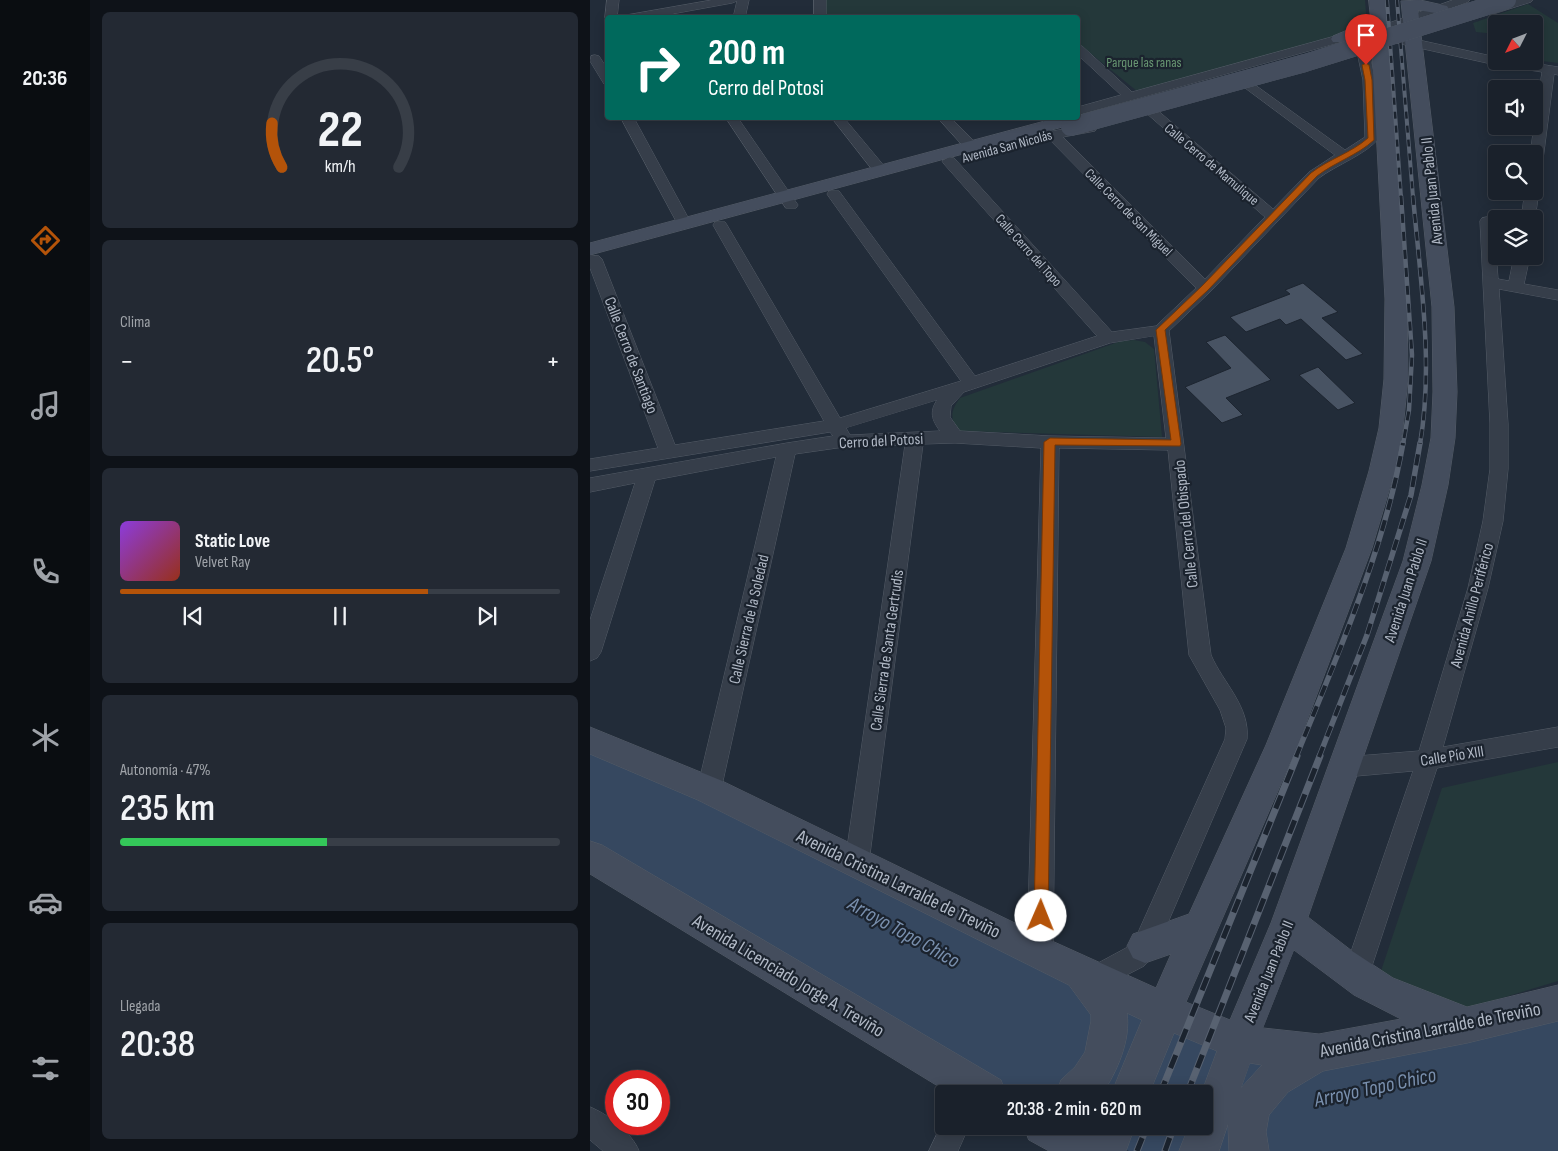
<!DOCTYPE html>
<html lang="es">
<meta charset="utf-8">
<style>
body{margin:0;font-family:"Sofia Sans Condensed",sans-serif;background:#232933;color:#f1f3f6;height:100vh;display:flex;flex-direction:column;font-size:19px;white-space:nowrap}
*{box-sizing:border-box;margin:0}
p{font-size:16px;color:#9fa3a9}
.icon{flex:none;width:28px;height:28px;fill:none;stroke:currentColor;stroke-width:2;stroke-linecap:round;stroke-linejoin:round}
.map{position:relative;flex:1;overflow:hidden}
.panel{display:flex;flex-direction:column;gap:12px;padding:12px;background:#0e1218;width:500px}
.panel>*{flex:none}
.banner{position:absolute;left:15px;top:15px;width:475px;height:105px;border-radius:5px;box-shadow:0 2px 12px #0003,0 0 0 1px #383e47;background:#00695c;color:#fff;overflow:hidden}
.needle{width:32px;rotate:228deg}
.tools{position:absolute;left:898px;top:15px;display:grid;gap:10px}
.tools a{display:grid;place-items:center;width:55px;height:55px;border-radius:5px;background:#1a212b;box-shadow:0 2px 12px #0003,0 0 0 1px #383e47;font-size:25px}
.speed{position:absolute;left:15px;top:1070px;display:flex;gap:10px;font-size:25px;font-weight:700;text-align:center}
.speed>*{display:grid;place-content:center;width:65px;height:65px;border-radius:50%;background:#1a212b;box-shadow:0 2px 12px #0003,0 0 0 1px #383e47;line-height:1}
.speed .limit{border:8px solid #d22;background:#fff;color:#111}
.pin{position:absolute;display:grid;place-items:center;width:42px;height:42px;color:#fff;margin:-51px -21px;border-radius:50% 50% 50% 0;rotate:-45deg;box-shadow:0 0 5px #0007}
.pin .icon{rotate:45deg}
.me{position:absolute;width:55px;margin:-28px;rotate:1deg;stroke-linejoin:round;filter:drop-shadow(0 0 4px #0008)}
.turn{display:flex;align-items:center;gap:18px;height:105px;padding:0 20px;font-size:22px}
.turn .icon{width:65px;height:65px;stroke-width:2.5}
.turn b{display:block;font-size:35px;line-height:42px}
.big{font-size:38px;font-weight:600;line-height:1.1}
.panel .tile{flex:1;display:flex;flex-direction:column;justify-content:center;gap:8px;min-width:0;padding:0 18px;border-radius:8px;background:#232933}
.panel .dial{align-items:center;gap:0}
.dial svg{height:130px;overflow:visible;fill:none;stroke:#383e47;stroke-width:7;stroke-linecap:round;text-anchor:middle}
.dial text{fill:#f1f3f6;stroke:none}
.song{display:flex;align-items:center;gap:15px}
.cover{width:60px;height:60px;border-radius:8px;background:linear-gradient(135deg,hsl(270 70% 55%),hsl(10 70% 35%))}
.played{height:5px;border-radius:2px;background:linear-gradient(90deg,#b45309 70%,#383e47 70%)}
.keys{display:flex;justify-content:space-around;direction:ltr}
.heat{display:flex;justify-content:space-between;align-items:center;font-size:28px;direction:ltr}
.charge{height:8px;border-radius:4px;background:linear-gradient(90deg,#34c759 47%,#383e47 0)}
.trip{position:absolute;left:345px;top:1085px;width:278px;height:50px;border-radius:5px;background:#1a212b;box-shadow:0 2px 12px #0003,0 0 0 1px #383e47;font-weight:600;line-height:50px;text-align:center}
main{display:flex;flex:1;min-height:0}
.tab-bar{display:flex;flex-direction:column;width:90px;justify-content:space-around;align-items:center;background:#0a0d11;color:#9fa3a9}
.tab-bar .icon{width:35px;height:35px}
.tab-bar .current{color:#b45309}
.tab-bar b{font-size:22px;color:#f1f3f6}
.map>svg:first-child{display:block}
</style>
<main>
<nav class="tab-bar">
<b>20:36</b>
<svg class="icon current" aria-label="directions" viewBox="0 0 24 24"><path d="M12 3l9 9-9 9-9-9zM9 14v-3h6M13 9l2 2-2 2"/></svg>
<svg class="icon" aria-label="music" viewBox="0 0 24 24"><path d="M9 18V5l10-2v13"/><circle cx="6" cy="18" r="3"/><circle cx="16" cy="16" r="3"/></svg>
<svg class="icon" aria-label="phone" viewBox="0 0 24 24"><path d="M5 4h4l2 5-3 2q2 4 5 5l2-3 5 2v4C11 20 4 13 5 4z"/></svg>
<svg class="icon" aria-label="climate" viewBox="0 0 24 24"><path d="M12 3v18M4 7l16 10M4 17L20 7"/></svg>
<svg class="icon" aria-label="car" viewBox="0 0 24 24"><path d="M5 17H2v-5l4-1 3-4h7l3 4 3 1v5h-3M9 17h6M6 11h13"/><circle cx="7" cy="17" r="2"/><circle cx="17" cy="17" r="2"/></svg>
<svg class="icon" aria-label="filters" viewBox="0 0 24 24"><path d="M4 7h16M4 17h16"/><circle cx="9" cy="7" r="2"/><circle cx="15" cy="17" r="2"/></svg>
</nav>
<section class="panel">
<div class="tile dial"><svg viewBox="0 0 100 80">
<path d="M14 69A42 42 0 1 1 86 69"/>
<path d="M14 69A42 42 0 0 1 8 42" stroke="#b45309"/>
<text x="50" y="56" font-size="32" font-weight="700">22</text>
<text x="50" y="72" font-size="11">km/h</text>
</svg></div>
<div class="tile"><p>Clima</p>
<div class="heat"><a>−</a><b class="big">20.5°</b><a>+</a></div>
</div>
<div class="tile">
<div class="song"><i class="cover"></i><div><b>Static Love</b><p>Velvet Ray</p></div></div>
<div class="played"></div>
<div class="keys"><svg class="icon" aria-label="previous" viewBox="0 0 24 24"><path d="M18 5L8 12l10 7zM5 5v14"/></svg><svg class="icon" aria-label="pause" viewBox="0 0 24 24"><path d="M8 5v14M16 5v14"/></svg><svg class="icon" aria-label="next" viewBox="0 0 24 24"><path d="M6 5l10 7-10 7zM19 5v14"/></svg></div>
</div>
<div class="tile"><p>Autonomía · 47%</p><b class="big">235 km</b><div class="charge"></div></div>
<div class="tile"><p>Llegada</p><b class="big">20:38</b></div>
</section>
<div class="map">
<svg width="968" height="1151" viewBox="0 0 968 1151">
<rect width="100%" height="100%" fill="#222c39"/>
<path fill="#24383a" d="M233,0h542l2,25 -17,12 -212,55 -60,-49v-25l-255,-1z
M938,4l30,19v40l-24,-3 3,-4 -3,-1v-31h-38v10l-20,-2 -3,-9z
M544,340l11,2 9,7 8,88 -203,-6c-10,-12 -8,-21 1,-33l161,-57z
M968,762v219l-113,34 -67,-35 64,-192z"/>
<path fill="#364860" d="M0,740l643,317 325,-54v148h-429l-60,-25h135v-32h-212l-402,-238z"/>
<path fill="#485363" stroke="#1d2530" d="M713,283l35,29 -16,6 41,36 -17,6 -45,-41 -15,6 -6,-6 -34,13 -16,-15 60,-23 -5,-4z
M635,335l46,45 -45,18 17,17 -21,8 -37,-36 46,-19 -25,-26z
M728,367l37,36 -17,7 -39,-35z"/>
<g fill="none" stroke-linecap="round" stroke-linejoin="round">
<g stroke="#545c67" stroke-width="1">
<path id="street" d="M17,0h12l-2,18h-9v3l-3,-3z
M122,0h37l-4,18h-12l4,-17 -5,2 -82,15h-28l5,-3z
M224,0h12v18h-12z
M863,0h17l-2,2 -86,31 -24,6 11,12 6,29 4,58c-12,16 -43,27 -60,40l-108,113 -42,40 42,324c12,28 39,51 36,84l-93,216 -10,11 -48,25 -9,-4 -4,-9 4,-9 39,-21 10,-11 89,-198 1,-11 -6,-18 -31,-55 -21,-205 -109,-2 -6,505 -4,9 -9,4 -9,-4 -4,-9 14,-505 -86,-5 -32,1 -54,418 -3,8 -9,3 -9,-3 -3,-8 60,-417 -61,2 -49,7 -74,336 -4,7 -8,3 -8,-3 -4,-7 79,-333 -121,23 -54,172 -4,6 -7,3v-41l45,-137 -45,9v-14l197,-35 46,-7 -3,-4 -240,39v-12l68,-11 -68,-180v-13l9,1 3,3 73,186 149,-24 -111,-196 2,-3h10l2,3 113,193 121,-37 -132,-184 -2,-3 2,-3h10l136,185 122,-40 -153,-172 -2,-3 7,-4 5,1 158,174 44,-6 40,-38 -148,-150 -2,-3 2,-3 42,-8 5,1 2,3 -2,3 -32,6 142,142 60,-62 -120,-105 1,-3h10l117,100 36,-37 26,-17 -94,-70 6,-4 4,1 94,68 20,-13 -2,-57 -6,-28 -10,-11 -6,1 -263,73v-8l43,-12 -43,-40v-9h4l50,46 203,-56 40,-8zM564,336l12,102 -116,-2 -90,-5 -10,-14 1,-11 13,-14 146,-49zM347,400c-8,12 -5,20 3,31l-90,4 -4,-7z
M926,0h17l-2,2 -41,13 -6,-3 2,-2z
M806,35l100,22v4h24l38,6v8l-4,-1 -13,101 -2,3 -5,1v-25h-4l12,-82 -46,-7 -104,-23 -2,-3z
M5,55l4,1 9,14v15l-4,-1 -14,-23 1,-5z
M31,118h13l57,105 -2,3h-10l-2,-3z
M136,118h12l60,87 -2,3h-10z
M242,118h12l41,49 2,3 -2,3h-10z
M348,118h13l25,25 2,3 -2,3h-10z
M450,118h25c-9,12 -16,12 -25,0z
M944,187l5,4 -4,28 -1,2v-2h-13l4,-28h9z
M897,217l5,1 2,3 4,58 11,2 5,-25h16l-6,28 34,6v10l-59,-11 9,135v45l-5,52 -15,67 -45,159 115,-20v20l-121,21 -68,207 -4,9 -9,4 -9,-4 -4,-9 70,-204 -68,6 -8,-3 -3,-7 3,-7 8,-3 74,-6 49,-163 15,-67 7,-52v-45l-10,-203 2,-3z
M0,1107c18,7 42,26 49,44h-36l-13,-11z
M354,1119v7h25l-11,25h-29z"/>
</g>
<g stroke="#545c67" stroke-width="1">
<path id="secondary" d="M779,0h16l22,299 1,80 -5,49 -8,43 -23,77 -74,197 -112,257 44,18 41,-97 132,-362 19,-76 9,-47 2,-46 -1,-85 -31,-306 19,-1 27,6 2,3 -2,3 -6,2 -23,-4 36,297 3,85 -2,46 -7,47 -17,76 -123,356 44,34 41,27 74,29 91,-22v36l-91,22 -144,28 -35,21 -19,23 -3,17 3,19h-40l-1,-27 -9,27h-40l10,-25h15v-32h-3l16,-43 -43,-18 -25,61h-38l31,-74 -15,-7c4,27 -10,59 -25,81h-46l5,-14 14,-13 10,-15 6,-31v-6l-22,-30 -371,-185 -108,-46v-27l130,53 332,161 104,47 15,-34 -26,9 -12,-5 -6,-12 6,-12 56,-20 77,-169 80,-197 23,-77 10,-43 5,-49 1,-80 -14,-267 -26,10h-12l-2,-3 2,-3 29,-12 8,-9zM704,950l60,45 47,24 -82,15 -56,-6zM660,1063l12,2 -21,23z
M488,113l3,1 3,4 -3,4 -491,133v-12l466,-125h22z
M0,841l12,4 399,235 5,14h-55l-361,-220z
M434,1126h58l12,7 2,-7h39l-9,25h-77l-20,-11z"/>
</g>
<use href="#street" fill="#363e4a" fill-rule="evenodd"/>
<use href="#secondary" fill="#444d5d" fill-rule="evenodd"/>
<g stroke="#586271" stroke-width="4">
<path id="rail-far3" d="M797,0l14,197
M807,0l16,197"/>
</g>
<g stroke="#586271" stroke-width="4.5">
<path id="rail-far2" d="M811,196l11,159 -3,55 -6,34
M823,196c7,82 21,167 7,248"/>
</g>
<g stroke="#586271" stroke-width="5.5">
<path id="rail-far1" d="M706,757c41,-101 88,-206 107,-314
M729,757l48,-122 44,-140 9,-52"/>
</g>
<g stroke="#586271" stroke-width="7">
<path id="rail" d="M570,1094l137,-338
M597,1094l133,-338
M547,1151l10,-25
M575,1151l9,-25"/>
</g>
<use href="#rail-far3" stroke="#1b232e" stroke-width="2.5" stroke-dasharray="7" stroke-linecap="butt"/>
<use href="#rail-far2" stroke="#1b232e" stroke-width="3" stroke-dasharray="9" stroke-linecap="butt"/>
<use href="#rail-far1" stroke="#1b232e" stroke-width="4" stroke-dasharray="11" stroke-linecap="butt"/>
<use href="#rail" stroke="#1b232e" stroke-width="5" stroke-dasharray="14" stroke-linecap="butt"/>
<g stroke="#545c67" stroke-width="18" stroke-linecap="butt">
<path id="secondary-bridge" d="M480,127l235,-64 202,-63"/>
</g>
<use href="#secondary-bridge" stroke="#444d5d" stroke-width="18"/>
</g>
<path fill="#b45309" stroke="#753606" d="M776,63l3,2 3,15 2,60c-16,15 -39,22 -57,36l-109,114 -43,40 16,114 -1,2 -125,-1 -7,471 -2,4 -5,2 -5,-2 -2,-4 10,-474 6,-4 121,2 -15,-110 46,-44 109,-113c18,-14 40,-20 57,-35l-3,-58 -3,-15z"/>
<g text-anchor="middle" stroke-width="4.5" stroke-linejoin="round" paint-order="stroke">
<g font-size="14" fill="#689672" stroke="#1b232e">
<text x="554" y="67">Parque las ranas</text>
</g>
<g font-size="14" fill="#b1b9c6" stroke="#1b232e">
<text transform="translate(417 146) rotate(-15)" y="5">Avenida San Nicolás</text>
<text transform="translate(622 164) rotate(40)" y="5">Calle Cerro de Mamulique</text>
<text transform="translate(539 212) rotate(45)" y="5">Calle Cerro de San Miguel</text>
<text transform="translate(439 250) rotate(48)" y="5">Calle Cerro del Topo</text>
</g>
<g font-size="16" fill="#b1b9c6" stroke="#1b232e">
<text transform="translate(841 191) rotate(-96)" y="6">Avenida Juan Pablo II</text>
<text transform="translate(42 355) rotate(69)" y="6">Calle Cerro de Santiago</text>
<text transform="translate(291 440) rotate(-3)" y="6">Cerro del Potosi</text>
<text transform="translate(595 524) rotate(-96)" y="6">Calle Cerro del Obispado</text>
<text transform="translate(815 590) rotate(-72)" y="6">Avenida Juan Pablo II</text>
<text transform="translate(881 605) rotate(-75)" y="6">Avenida Anillo Periférico</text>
<text transform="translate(158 619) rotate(-77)" y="6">Calle Sierra de la Soledad</text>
<text transform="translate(296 650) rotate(-82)" y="6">Calle Sierra de Santa Gertrudis</text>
<text transform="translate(862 755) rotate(-9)" y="6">Calle Pío XIII</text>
<text transform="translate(678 971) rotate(-68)" y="6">Avenida Juan Pablo II</text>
</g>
<g font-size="19" fill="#b1b9c6" stroke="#1b232e">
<text transform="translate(309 883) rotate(26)" y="7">Avenida Cristina Larralde de Treviño</text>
<text transform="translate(199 975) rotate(31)" y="7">Avenida Licenciado Jorge A. Treviño</text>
<text transform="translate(840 1029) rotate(-11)" y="7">Avenida Cristina Larralde de Treviño</text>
</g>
<g font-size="21" font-style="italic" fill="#798fad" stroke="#1b232e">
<text transform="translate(314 932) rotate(29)" y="7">Arroyo Topo Chico</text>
<text transform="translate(785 1087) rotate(-12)" y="7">Arroyo Topo Chico</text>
</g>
</g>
</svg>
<div class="tools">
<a><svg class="needle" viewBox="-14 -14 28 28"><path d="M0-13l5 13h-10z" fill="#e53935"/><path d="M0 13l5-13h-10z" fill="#9fa3a9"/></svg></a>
<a><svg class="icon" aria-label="sound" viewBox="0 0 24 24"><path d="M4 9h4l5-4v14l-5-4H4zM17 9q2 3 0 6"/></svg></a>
<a><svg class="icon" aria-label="search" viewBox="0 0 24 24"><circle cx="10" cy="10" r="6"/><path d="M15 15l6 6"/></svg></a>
<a><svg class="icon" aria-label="layers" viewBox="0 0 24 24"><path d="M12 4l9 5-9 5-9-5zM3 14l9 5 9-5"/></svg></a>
</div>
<div class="speed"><div class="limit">30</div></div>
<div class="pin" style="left:776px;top:65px;background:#d93025"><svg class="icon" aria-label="arrive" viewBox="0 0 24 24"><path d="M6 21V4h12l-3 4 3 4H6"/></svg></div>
<svg class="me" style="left:451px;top:916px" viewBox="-20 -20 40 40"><circle r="19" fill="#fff"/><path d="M0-13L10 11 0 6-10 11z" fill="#b45309"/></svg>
<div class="trip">20:38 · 2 min · 620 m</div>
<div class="banner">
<div class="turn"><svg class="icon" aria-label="right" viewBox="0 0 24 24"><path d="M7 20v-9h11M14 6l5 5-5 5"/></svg><div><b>200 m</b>Cerro del Potosi</div></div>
</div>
</div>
</main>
